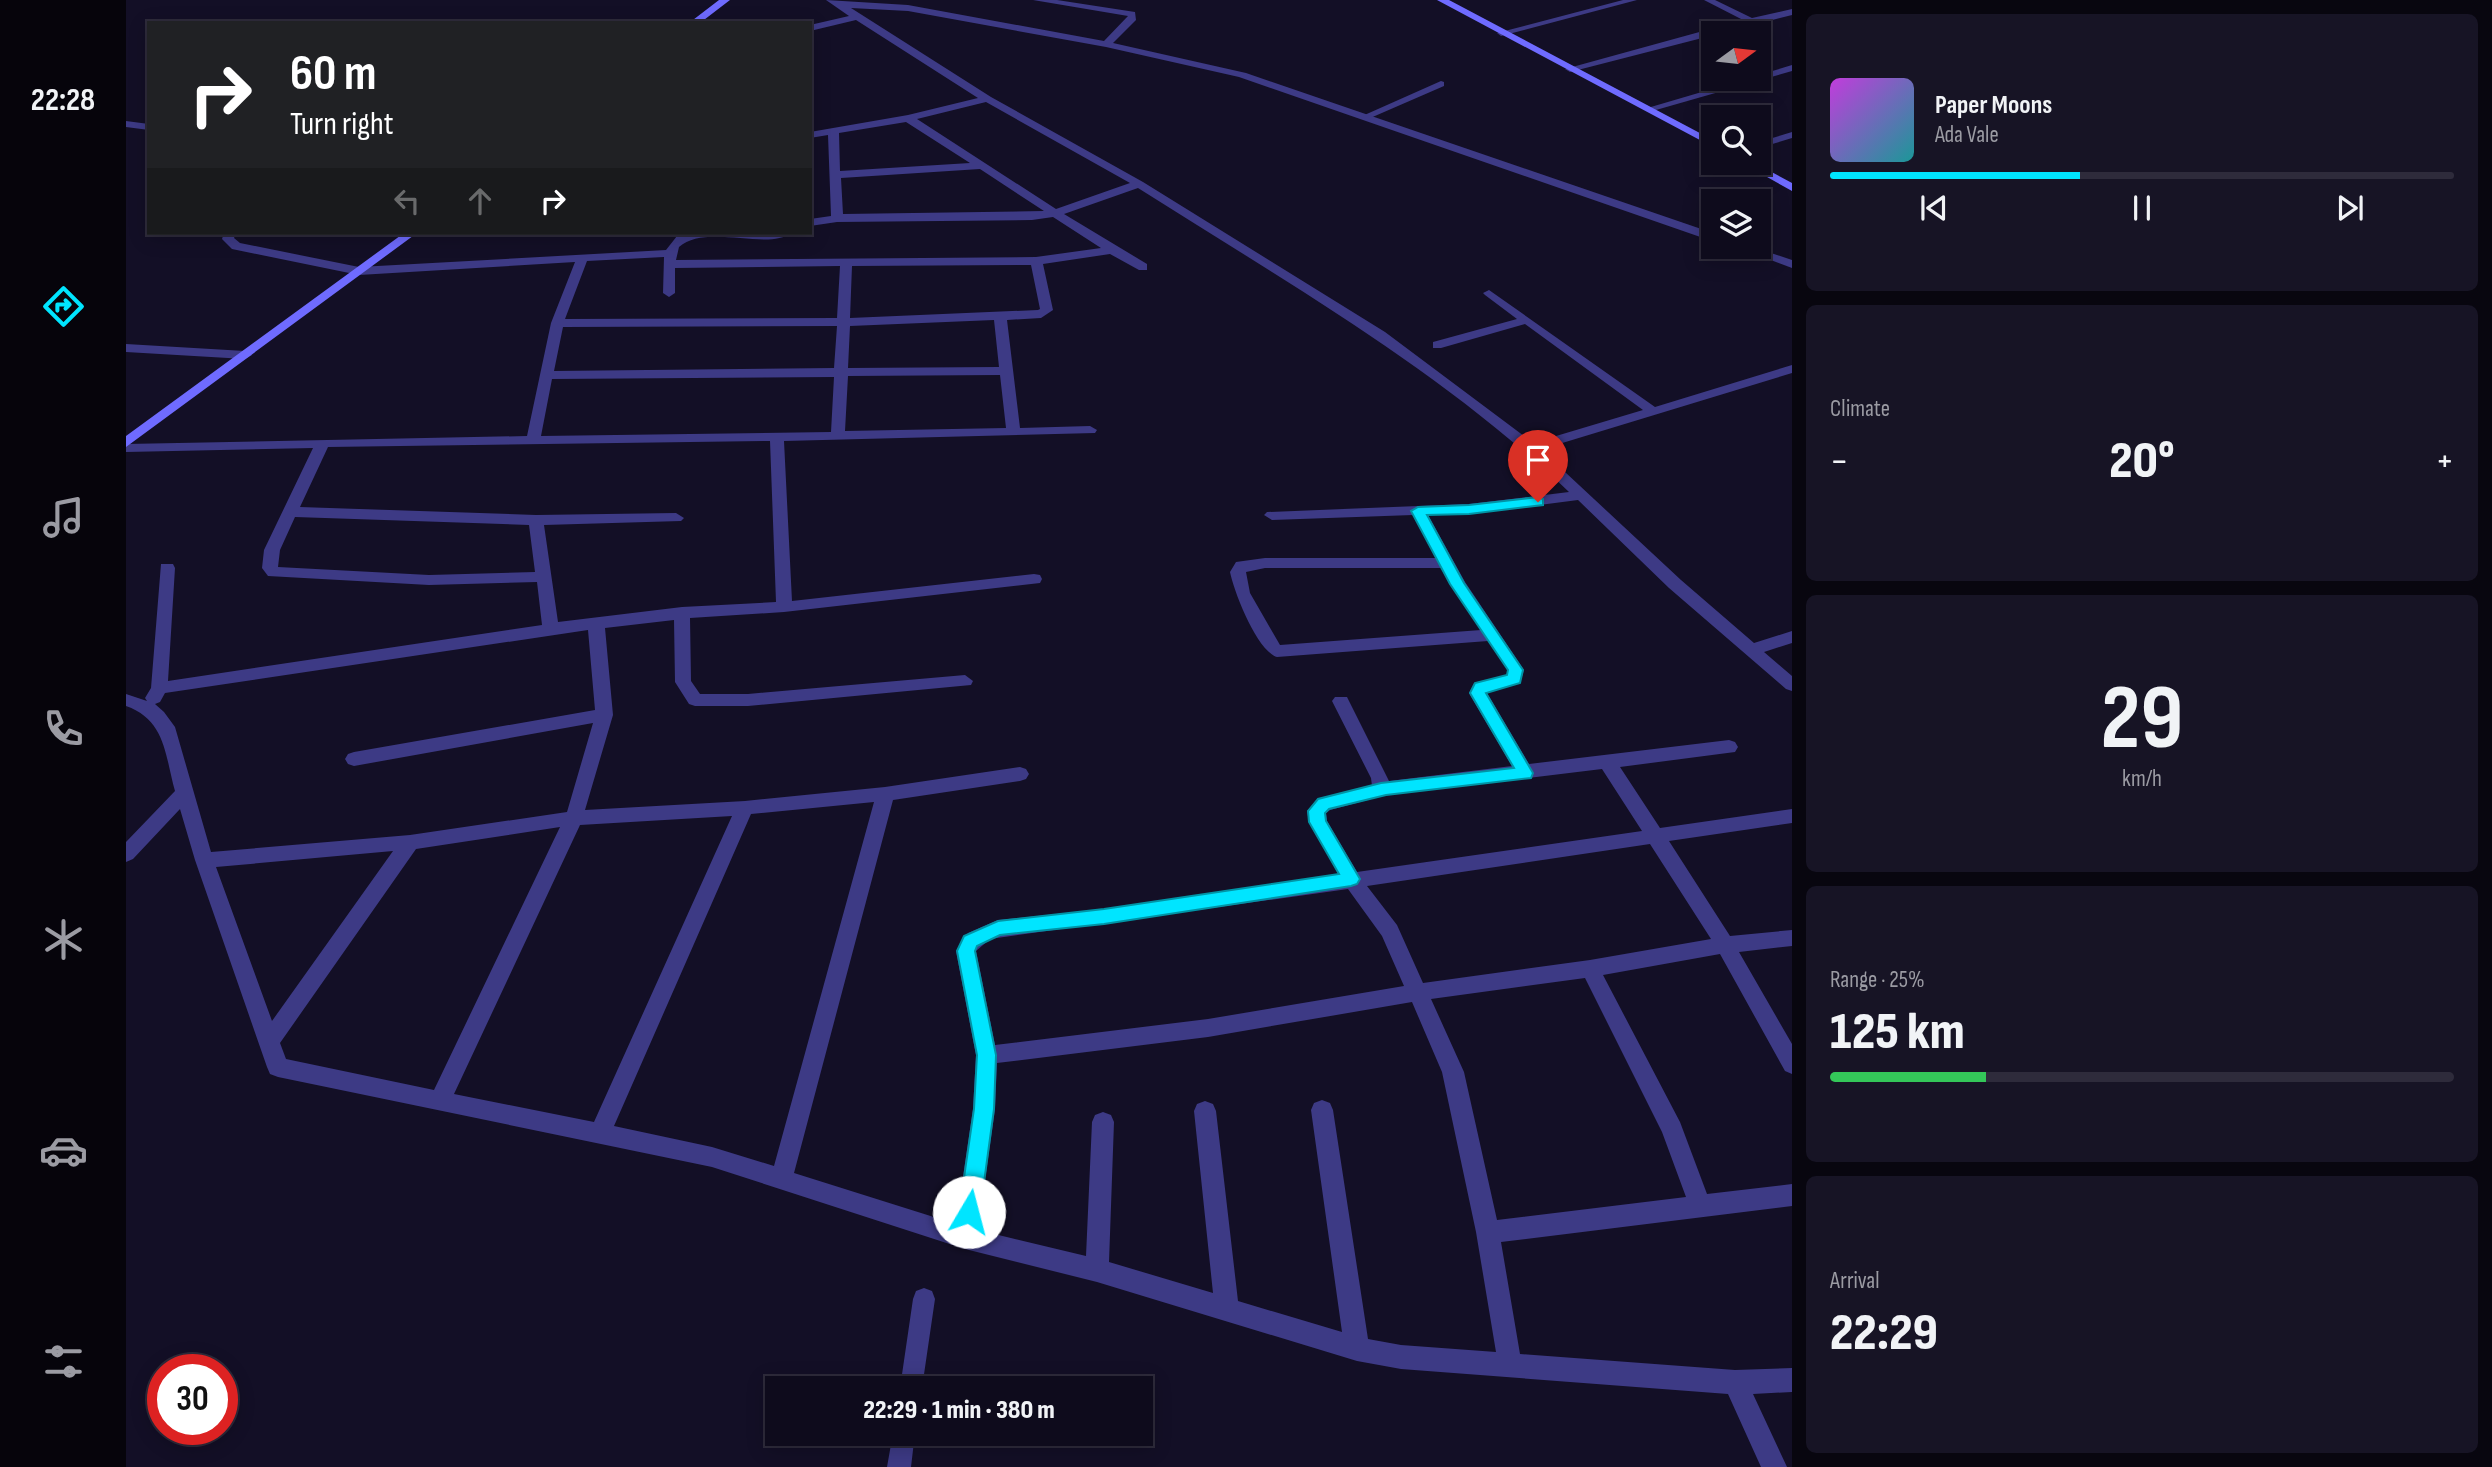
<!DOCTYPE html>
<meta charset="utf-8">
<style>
body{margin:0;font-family:"Sofia Sans Condensed",sans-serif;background:#171425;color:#f1f3f6;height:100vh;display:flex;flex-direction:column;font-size:26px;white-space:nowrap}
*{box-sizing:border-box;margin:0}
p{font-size:23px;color:#9b9ba3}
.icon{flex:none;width:38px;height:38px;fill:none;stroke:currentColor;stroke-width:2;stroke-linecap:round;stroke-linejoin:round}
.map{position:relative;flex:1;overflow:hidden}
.sheet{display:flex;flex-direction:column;gap:14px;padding:14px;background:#08060f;width:700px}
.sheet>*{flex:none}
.top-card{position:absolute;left:21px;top:21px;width:665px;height:214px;border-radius:0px;box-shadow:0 4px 18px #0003,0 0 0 2px #2e2b3b;background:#202124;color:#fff;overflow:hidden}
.needle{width:46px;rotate:75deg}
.controls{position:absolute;left:1575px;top:21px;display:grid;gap:14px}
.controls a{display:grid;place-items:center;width:70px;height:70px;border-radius:0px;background:#0e0b1c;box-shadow:0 4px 18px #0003,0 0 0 2px #2e2b3b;font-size:35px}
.speed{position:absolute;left:21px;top:1354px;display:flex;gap:14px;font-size:35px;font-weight:700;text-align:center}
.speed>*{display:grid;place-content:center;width:91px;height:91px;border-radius:50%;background:#0e0b1c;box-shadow:0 4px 18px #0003,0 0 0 2px #2e2b3b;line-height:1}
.speed .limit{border:10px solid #d22;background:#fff;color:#111}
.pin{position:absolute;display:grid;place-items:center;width:60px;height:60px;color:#fff;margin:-72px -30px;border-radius:50% 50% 50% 0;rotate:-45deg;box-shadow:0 0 7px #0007}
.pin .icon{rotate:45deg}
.me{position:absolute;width:77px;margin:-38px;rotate:8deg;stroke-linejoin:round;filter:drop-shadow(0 0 5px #0008)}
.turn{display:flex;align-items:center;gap:24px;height:147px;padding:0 28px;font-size:32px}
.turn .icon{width:91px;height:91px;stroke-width:2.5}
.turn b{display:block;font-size:49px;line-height:60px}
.lanes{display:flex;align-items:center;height:66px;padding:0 28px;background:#0003;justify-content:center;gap:35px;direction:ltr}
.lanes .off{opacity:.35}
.big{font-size:52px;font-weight:800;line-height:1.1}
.sheet .widget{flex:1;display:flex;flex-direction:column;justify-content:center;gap:10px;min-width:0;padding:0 24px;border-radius:10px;background:#171425}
.sheet .dial{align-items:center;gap:0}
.dial b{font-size:91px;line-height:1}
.song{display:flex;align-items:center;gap:21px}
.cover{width:84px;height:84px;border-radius:10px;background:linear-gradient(135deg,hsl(290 70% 55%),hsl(180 70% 35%))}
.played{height:7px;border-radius:4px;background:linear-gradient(90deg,#00e5ff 40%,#2e2b3b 40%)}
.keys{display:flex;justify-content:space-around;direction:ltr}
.heat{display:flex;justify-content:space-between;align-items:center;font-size:38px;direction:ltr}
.charge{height:10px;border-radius:5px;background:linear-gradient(90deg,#34c759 25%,#2e2b3b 0)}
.trip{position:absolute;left:639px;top:1376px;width:388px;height:70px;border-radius:0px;background:#0e0b1c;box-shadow:0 4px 18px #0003,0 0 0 2px #2e2b3b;font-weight:800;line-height:70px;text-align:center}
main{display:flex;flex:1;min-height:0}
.tabs{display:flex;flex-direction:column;width:126px;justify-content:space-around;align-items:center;background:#06040b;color:#9b9ba3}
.tabs .icon{width:49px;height:49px}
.tabs .selected{color:#00e5ff}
.tabs b{font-size:32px;color:#f1f3f6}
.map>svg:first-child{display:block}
</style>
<main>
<nav class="tabs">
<b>22:28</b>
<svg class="icon selected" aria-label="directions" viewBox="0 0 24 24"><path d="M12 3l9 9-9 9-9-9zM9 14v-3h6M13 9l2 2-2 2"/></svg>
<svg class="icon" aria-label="music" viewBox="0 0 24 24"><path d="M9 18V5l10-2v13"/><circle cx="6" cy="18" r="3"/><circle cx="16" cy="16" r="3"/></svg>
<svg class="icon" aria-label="phone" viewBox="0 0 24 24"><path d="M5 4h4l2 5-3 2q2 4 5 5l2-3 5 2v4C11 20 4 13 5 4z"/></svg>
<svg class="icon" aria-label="climate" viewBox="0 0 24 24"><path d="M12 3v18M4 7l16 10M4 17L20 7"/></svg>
<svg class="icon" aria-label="car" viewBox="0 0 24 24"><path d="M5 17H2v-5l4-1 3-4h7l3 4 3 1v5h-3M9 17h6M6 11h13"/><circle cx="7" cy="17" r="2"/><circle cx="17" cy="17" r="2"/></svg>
<svg class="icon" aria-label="filters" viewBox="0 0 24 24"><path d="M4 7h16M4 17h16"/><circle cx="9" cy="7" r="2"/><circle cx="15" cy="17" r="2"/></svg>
</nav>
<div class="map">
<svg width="1666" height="1467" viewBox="0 0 1666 1467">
<rect width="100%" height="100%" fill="#130f26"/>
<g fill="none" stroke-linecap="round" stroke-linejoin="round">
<path fill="#3d3a85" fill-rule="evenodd" d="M1497,0h14l-136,36 -4,-3z
M1578,0h11l37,18 40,-9v6l-222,57 -5,-3 178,-49z
M1666,65v6l-143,41 -5,-3 102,-30h13v-4z
M1315,81l3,1v4l-76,33 -8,-2z
M1666,132v6l-33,10v-6z
M1363,290l166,117 137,-42v8l-256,78h-10v-6l117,-35 -118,-86 -84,24h-8v-6l84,-23 -32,-24 -2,-2z
M798,1288l8,3 3,8 -13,89h-22l13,-89 3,-8z
M767,1433h22l-4,34h-24z"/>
<path fill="#3d3a85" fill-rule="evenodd" d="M700,0l82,5 196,36 24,-25 -95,-16h24l78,12 1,8 -23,23 133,30 467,160v8l-4,-1 -470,-163 -133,-30 -198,-36 -57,-3 140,89 152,85 242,150 151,113 145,135 73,63 38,-12v12l-28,9 28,24v15l-6,-2 -117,-101 -91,-88 -109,14 -41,1 37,67 59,88 -4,13 -33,10 42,71 200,-24 6,2 3,5 -3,5 -115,15 40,61 132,-19v14l-123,18 61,95 62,-6v16l-53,6 53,92v30l-7,-3 -65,-117 -117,21 77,147 27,72 85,-10v22l-291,36 19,112 215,16 57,-2v24l-39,2 34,73h-26l-33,-73 -327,-25 -44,-8 -260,-79 -132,-33 -253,-82 -434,-90 -8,-3 -3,-7 -72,-207 -15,-51 -47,50 -7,3v-20l49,-51c-10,-35 -9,-71 -49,-85v-12l21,7 -2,-3 6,-10 10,-124h12l2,4 -7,113 374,-56 -5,-43 -108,3 -161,-9 -6,-8 2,-18 49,-102 -187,4v-8l401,-8 24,-113 24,-61 -216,13 -127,-26 -10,-10 2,-6h12l-2,5 6,5 119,24 307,-17 11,-14 12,-3h102c-23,18 -85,-10 -112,14l-3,13 360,-3 65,-9 -48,-31 -21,3 -195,2 -27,4v-7l21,-3 -3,-81 -18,3v-6l98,-17 70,-17 -122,-78 -46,11v-6l39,-9zM860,102l144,81 -74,26 -139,-90zM780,122l64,41 -130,8 -1,-38zM854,169l64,42 -201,3 -2,-36zM1012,188c148,94 303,182 431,304l-100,12 -202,8 -3,3 8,5 141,-5 23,43h-171l-29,4 -6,10c4,20 27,79 47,85l211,-16 20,29 -1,5 -33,8 -5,10 43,73 -123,15 -42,-84h-12l-3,4 39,77 1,8 -54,13 -11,12 2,11 30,53 -235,34 -106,11 -30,13 -12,18 20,104 -3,54 -17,115 -162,-51 99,-373 127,-19 6,-2 3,-5 -3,-5 -6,-2 -135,20 -140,14 -160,9 28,-95 -8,-87 69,-8 1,62 14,22 6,2h53l223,-21 2,-4 -8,-6 -217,19h-48l-9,-13 -1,-63 94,-6 256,-29 2,-4 -2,-4 -6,-1 -242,27 -8,-160 311,-8 2,-3 -7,-4 -70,2 -13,-108 34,-2 12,-8 -10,-46 67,-10 29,16h8v-6l-83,-50zM538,257l-1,36 6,4 6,-4v-25l165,-2 -3,52 -272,1 22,-58zM905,265l9,44 -2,1 -188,8 2,-52zM868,320l5,47 -151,1 2,-42zM711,326l-3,42 -280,3 9,-44zM874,375l6,53 -161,3 3,-55zM708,377l-3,55 -290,4 11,-57zM644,441l6,161 -94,5 -124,15 -14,-97 137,-4 3,-3 -8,-5 -140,2 -236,-8 28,-60zM169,517l234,8 6,47 -106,3 -151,-8 2,-17zM1139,568h176l40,62 -201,15 -30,-52 -4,-21zM462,630l7,80 -241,42 -6,2 -3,5 3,5 6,2 239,-43 -26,89 -157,23 -199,17 -36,-125 -11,-15 -9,-8 5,-2 5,-9zM1476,769l40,62 -285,41 -30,-51 -1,-8 4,-3 56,-15zM748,802l-100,364 -62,-19 -98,-21 137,-312zM606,816l-138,306 -140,-28 126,-269zM434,827l-126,263 -148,-31 -6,-16 136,-194zM1524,844l61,95 -121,21 -167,23 -26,-58 -30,-39zM267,851l-121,170 -56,-154zM1222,889l34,47 22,50 -196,33 -213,26 -19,-94 14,-12zM1459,978l77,154 24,65 -189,23 -33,-148 -33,-73zM1286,1002l30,70 34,160 20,120 -95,-7 -33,-6 -35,-229 -3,-7 -8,-3 -8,3 -3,7 31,222 -104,-31 -22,-190 -3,-7 -8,-3 -8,3 -3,7 19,182 -104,-31 5,-140 -3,-7 -8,-3 -8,3 -3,7 -6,134 -108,-26 17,-121 2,-46 211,-26z
M0,121l23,3v6l-23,-3z
M1610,247h17l39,13v8z
M0,344l119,7 7,4 -7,4 -119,-7z"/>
<path fill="#6f6bff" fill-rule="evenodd" d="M593,0h11l-30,23h-11z
M1311,0h12l264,140v7z
M1616,163h13l37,20v8z
M278,233h13l-291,214v-11z"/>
</g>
<path fill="#00e5ff" stroke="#0095a6" stroke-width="2" d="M1412,497l5,2v6l-74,9 -42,1 37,68 59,87 -3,13 -34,10 47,80 -2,5 -145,17 -57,14 -4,4 1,8 34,58 -3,5 -6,2 -247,38 -104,11 -23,11 -2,5 21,104 -2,54 -14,103 -3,8 -8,2 -7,-2 -3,-8 15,-103 3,-54 -20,-104 7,-15 34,-15 106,-12 235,-35 -30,-52 -1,-11 10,-12 63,-16 133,-15 -44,-75 5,-10 32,-8 1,-5 -58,-86 -39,-73 7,-4 51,-2z"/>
</svg>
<div class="controls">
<a><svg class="needle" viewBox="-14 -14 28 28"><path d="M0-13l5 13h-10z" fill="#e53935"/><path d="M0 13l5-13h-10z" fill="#9b9ba3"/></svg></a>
<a><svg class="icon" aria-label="search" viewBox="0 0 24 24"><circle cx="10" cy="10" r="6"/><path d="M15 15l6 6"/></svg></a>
<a><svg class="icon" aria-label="layers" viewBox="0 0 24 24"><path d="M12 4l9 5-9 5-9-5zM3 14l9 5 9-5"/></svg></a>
</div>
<div class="speed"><div class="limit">30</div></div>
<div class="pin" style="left:1412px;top:502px;background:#d93025"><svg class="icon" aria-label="arrive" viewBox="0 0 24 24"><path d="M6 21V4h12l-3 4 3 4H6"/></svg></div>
<svg class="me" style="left:843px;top:1212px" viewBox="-20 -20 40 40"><circle r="19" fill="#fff"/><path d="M0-13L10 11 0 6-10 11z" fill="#00e5ff"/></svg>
<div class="trip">22:29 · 1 min · 380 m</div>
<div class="top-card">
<div class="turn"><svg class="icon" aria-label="right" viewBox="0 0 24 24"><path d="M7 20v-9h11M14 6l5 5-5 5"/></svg><div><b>60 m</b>Turn right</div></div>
<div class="lanes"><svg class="icon off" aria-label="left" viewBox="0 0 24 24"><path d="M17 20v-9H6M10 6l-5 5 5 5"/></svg><svg class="icon off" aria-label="ahead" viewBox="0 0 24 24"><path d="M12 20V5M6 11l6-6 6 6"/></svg><svg class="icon" aria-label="right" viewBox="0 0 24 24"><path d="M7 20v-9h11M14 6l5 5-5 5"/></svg></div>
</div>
</div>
<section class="sheet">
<div class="widget">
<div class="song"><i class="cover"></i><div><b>Paper Moons</b><p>Ada Vale</p></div></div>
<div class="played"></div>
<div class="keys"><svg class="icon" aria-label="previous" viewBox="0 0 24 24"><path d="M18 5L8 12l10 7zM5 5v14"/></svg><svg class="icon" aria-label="pause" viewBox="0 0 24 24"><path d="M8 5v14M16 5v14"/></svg><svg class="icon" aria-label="next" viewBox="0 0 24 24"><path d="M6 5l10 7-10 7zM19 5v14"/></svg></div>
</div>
<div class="widget"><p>Climate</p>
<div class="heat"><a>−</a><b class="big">20°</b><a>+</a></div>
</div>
<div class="widget dial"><b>29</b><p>km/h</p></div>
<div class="widget"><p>Range · 25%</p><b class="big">125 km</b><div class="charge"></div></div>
<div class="widget"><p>Arrival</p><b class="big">22:29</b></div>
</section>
</main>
